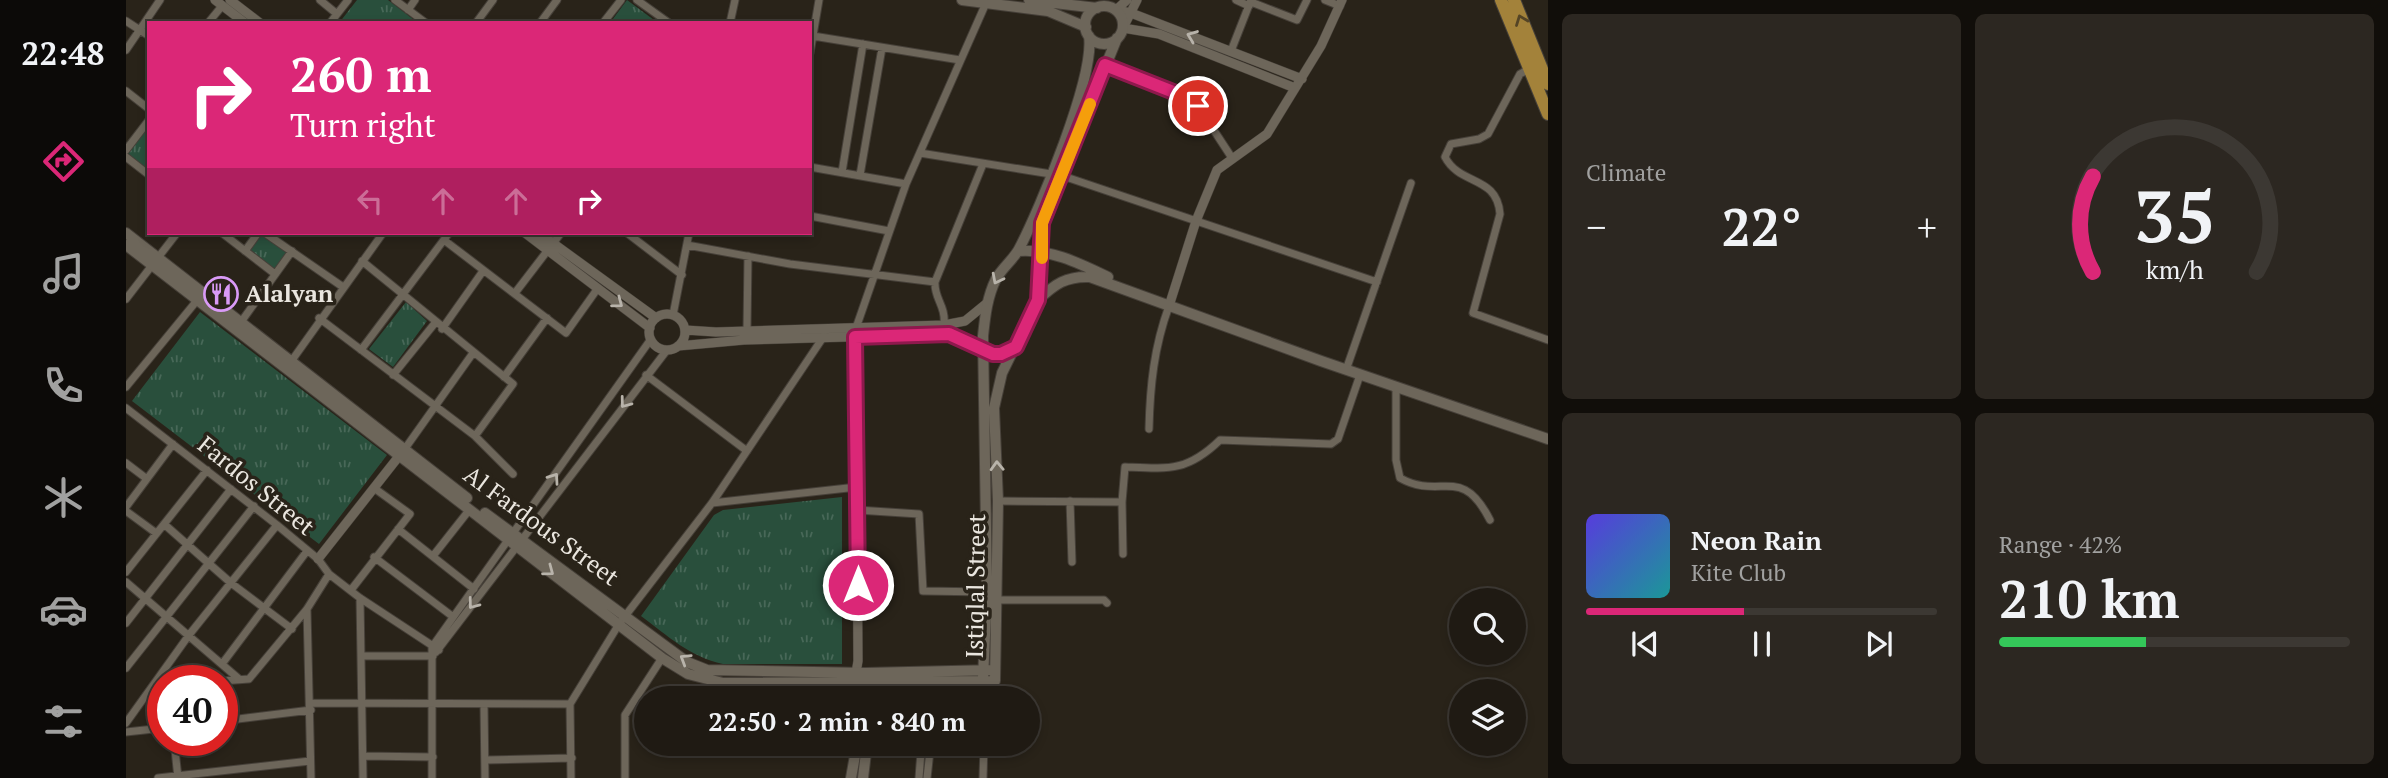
<!DOCTYPE html>
<meta charset="utf-8">
<style>
body{margin:0;font-family:"PT Serif",serif;background:#2c2721;color:#f1f3f6;height:100vh;display:flex;flex-direction:column;font-size:26px;white-space:nowrap}
*{box-sizing:border-box;margin:0}
p{font-size:23px;color:#a1a1a0}
.icon{flex:none;width:38px;height:38px;fill:none;stroke:currentColor;stroke-width:2;stroke-linecap:round;stroke-linejoin:round}
.map{position:relative;flex:1;overflow:hidden}
.details{display:flex;flex-direction:column;gap:14px;padding:14px;background:#110e0a;width:840px}
.details>*{flex:none}
.hud{position:absolute;left:21px;top:21px;width:665px;height:214px;border-radius:0px;box-shadow:0 4px 10px #0003,0 0 0 2px #3c3833;background:#db2777;color:#fff;overflow:hidden}
.buttons{position:absolute;left:1323px;top:588px;display:grid;gap:14px}
.buttons a{display:grid;place-items:center;width:77px;height:77px;border-radius:50%;background:#1f1a13;box-shadow:0 4px 10px #0003,0 0 0 2px #3c3833;font-size:35px}
.speed{position:absolute;left:21px;top:665px;display:flex;gap:14px;font-size:35px;font-weight:700;text-align:center}
.speed>*{display:grid;place-content:center;width:91px;height:91px;border-radius:50%;background:#1f1a13;box-shadow:0 4px 10px #0003,0 0 0 2px #3c3833;line-height:1}
.speed .limit{border:10px solid #d22;background:#fff;color:#111}
.pin{position:absolute;display:grid;place-items:center;width:60px;height:60px;color:#fff;margin:-30px;border:4px solid #fff;border-radius:50%;box-shadow:0 2px 7px #0007}
.me{position:absolute;width:77px;margin:-38px;rotate:0deg;stroke-linejoin:round;filter:drop-shadow(0 0 5px #0008)}
.turn{display:flex;align-items:center;gap:24px;height:147px;padding:0 28px;font-size:32px}
.turn .icon{width:91px;height:91px;stroke-width:2.5}
.turn b{display:block;font-size:49px;line-height:60px}
.lanes{display:flex;align-items:center;height:66px;padding:0 28px;background:#0003;justify-content:center;gap:35px;direction:ltr}
.lanes .off{opacity:.35}
.big{font-size:52px;font-weight:800;line-height:1.1}
.details .tile{flex:1;display:flex;flex-direction:column;justify-content:center;gap:10px;min-width:0;padding:0 24px;border-radius:10px;background:#2c2721}
.details .dial{align-items:center;gap:0}
.dial svg{height:182px;overflow:visible;fill:none;stroke:#3c3833;stroke-width:7;stroke-linecap:round;text-anchor:middle}
.dial text{fill:#f1f3f6;stroke:none}
.song{display:flex;align-items:center;gap:21px}
.cover{width:84px;height:84px;border-radius:10px;background:linear-gradient(135deg,hsl(250 70% 55%),hsl(180 70% 35%))}
.played{height:7px;border-radius:4px;background:linear-gradient(90deg,#db2777 45%,#3c3833 45%)}
.keys{display:flex;justify-content:space-around;direction:ltr}
.heat{display:flex;justify-content:space-between;align-items:center;font-size:38px;direction:ltr}
.charge{height:10px;border-radius:5px;background:linear-gradient(90deg,#34c759 42%,#3c3833 0)}
.details .tiles{flex:1;display:grid;gap:14px;grid-template-columns:repeat(2,1fr)}
.trip{position:absolute;left:508px;top:686px;width:406px;height:70px;border-radius:35px;background:#1f1a13;box-shadow:0 4px 10px #0003,0 0 0 2px #3c3833;font-weight:800;line-height:70px;text-align:center}
main{display:flex;flex:1;min-height:0}
.dock{display:flex;flex-direction:column;width:126px;justify-content:space-around;align-items:center;background:#0c0a08;color:#a1a1a0}
.dock .icon{width:49px;height:49px}
.dock .current{color:#db2777}
.dock b{font-size:32px;color:#f1f3f6}
.map>svg:first-child{display:block}
</style>
<main>
<nav class="dock">
<b>22:48</b>
<svg class="icon current" aria-label="directions" viewBox="0 0 24 24"><path d="M12 3l9 9-9 9-9-9zM9 14v-3h6M13 9l2 2-2 2"/></svg>
<svg class="icon" aria-label="music" viewBox="0 0 24 24"><path d="M9 18V5l10-2v13"/><circle cx="6" cy="18" r="3"/><circle cx="16" cy="16" r="3"/></svg>
<svg class="icon" aria-label="phone" viewBox="0 0 24 24"><path d="M5 4h4l2 5-3 2q2 4 5 5l2-3 5 2v4C11 20 4 13 5 4z"/></svg>
<svg class="icon" aria-label="climate" viewBox="0 0 24 24"><path d="M12 3v18M4 7l16 10M4 17L20 7"/></svg>
<svg class="icon" aria-label="car" viewBox="0 0 24 24"><path d="M5 17H2v-5l4-1 3-4h7l3 4 3 1v5h-3M9 17h6M6 11h13"/><circle cx="7" cy="17" r="2"/><circle cx="17" cy="17" r="2"/></svg>
<svg class="icon" aria-label="filters" viewBox="0 0 24 24"><path d="M4 7h16M4 17h16"/><circle cx="9" cy="7" r="2"/><circle cx="15" cy="17" r="2"/></svg>
</nav>
<div class="map">
<svg width="1422" height="778" viewBox="0 0 1422 778">
<defs>
<pattern id="park-tufts" width="24" height="20" patternUnits="userSpaceOnUse" patternTransform="scale(1.75)"><rect width="24" height="20" fill="#294f3c"/><path d="M3 7l-1-3M5 7V3M7 7l1-3M15 17l-1-3M17 17v-4M19 17l1-3" fill="none" stroke="#486858"/></pattern>
</defs>
<rect width="100%" height="100%" fill="#292319"/>
<path fill="url(#park-tufts)" d="M231,0h31l30,23h-79z
M501,0l27,20 -3,3h-41z
M23,125v39l-4,5 -18,-16z
M136,235l25,16 -12,18 -25,-19z
M280,302l21,19 -34,46 -24,-18z
M74,312l187,143 -68,89 -187,-143z
M716,497v167h-119c-33,-7 -55,-28 -82,-48l73,-101 9,-5z"/>
<g fill="none" stroke-linecap="round" stroke-linejoin="round">
<g stroke="#464039" stroke-width="9">
<path id="minor" d="M194,0l17,14
M269,0l31,23
M511,0l32,23
M1110,0l13,6
M1199,0l15,6
M1125,2l46,18 10,-20
M282,10l7,-10
M0,21l23,15
M82,23l14,-17
M204,23l18,-23
M350,23l17,-23
M414,23l17,-23
M477,23l18,-23
M604,23l5,-23
M687,36l147,24
M0,50l34,-50
M1105,51l20,-51
M684,53l9,-53
M979,65l71,28 22,13 34,52
M1403,69l-9,5 -32,60 -9,5 -28,5 -6,13c15,29 52,18 55,57l-27,99 75,27
M0,91l23,18
M0,150l23,-30
M794,153l131,21
M0,157l23,18
M684,167l96,17
M716,172l21,-128
M734,175l22,-127
M937,176l314,106
M684,216l79,15
M96,233l53,41
M139,233l78,54
M501,233l55,42
M318,240l122,93 32,-45
M561,245l103,19 145,18
M119,251l13,-18
M236,261l151,123 -38,52
M389,293l46,-60
M0,299l51,-66
M547,315l16,-82
M193,318l156,118 38,38
M115,322l51,-71
M818,325c2,-20 -10,-26 -9,-43l48,-118
M730,328l50,-144 80,-181
M316,329l41,-58
M621,330l1,-74
M235,350l88,-117
M164,363l93,-130
M1220,370l65,-187
M267,375l42,-52
M520,375l101,76
M378,377l43,-59
M0,387l73,-89
M1270,387v73l4,18c41,23 61,-15 90,42
M0,408l151,117 41,34 11,15 31,24 79,52
M1023,429c1,-43 5,-82 20,-123
M278,450l69,-97
M0,463l21,16
M872,501l124,1 3,-35c43,2 62,5 95,-27l111,4 7,-5 22,-64
M944,501l2,61
M996,502l1,52
M586,503l145,-16
M0,507l47,-63
M731,510l62,4 4,77 64,1
M0,511l30,22
M38,524l67,59 61,46
M272,529l76,60
M307,556l37,-47
M248,557l78,59
M0,572l81,-102
M0,582l113,97
M225,590l59,-76 -36,-26
M234,598l3,180
M872,600h106l3,3
M181,609l4,169
M0,623l105,-134
M310,652l231,-302
M235,656h72
M96,664l85,-113
M0,668l128,-162
M96,681l27,-2 58,-70 22,-35
M861,698l1,-10
M184,703l260,1
M358,705l1,73
M96,721l89,-11
M0,723l63,-88 88,-110
M0,732l37,-4
M48,740l4,38
M741,750l117,1
M237,756l70,1
M360,760l86,-2
M32,778l152,-17
M306,778v-131l219,-308
M445,778l-1,-74 49,-80 93,-121 112,-167
M499,778v-63l37,-57
M793,778l2,-27
M801,778l3,-27
M857,778l1,-34"/>
</g>
<g stroke="#464039" stroke-width="10">
<path id="tertiary" d="M89,0l30,23
M104,0l30,23
M990,10l15,3 171,66
M990,10l11,-10
M997,28l36,6 136,54
M997,28l14,-28
M399,233l125,95
M413,233l117,85
M1043,306l27,-85 21,-51 50,-36 54,-88 21,-46
M523 332a18 18 0 1 1 36 0a18 18 0 1 1-36 0Z
M559,330l31,2 228,-7 21,-4 22,-18
M552,346l66,-6 205,-6 44,20h8l15,-7
M192,559l85,-108
M730,673l2,-12 -2,-333"/>
</g>
<g stroke="#464039" stroke-width="12">
<path id="secondary" d="M836,0l86,11 38,16
M903,0l68,8
M959 25a19 19 0 1 1 38 0a19 19 0 1 1-38 0Z
M0,233l341,265
M0,245l536,413 26,16 35,9 272,-2 3,-180 -4,-93 8,-35 36,-73 4,-77 75,-185
M892,251c31,-3 63,13 90,26
M912,300c17,-16 28,-24 52,-23l231,84 227,78
M359,513l202,149 20,8 158,3 130,-3
M730,676v22
M739,677l1,21
M857,678l4,-86 -4,-256c2,-19 4,-39 13,-57 6,-11 17,-19 23,-30 21,-40 76,-172 70,-213
M725,778l6,-34
M737,778l4,-34"/>
</g>
<g stroke="#464039" stroke-width="14">
<path id="primary" d="M1375,0l47,114
M1388,0l34,84"/>
</g>
<use href="#minor" stroke="#6d665a" stroke-width="7"/>
<use href="#tertiary" stroke="#6d665a" stroke-width="9"/>
<use href="#secondary" stroke="#6d665a" stroke-width="10"/>
<use href="#primary" stroke="#a3823a" stroke-width="12"/>
</g>
<defs><path id="oneway-chevron" d="M-2-3.5L2.5 0L-2 3.5" fill="none" stroke-width="1.6" stroke-linecap="round" stroke-linejoin="round" transform="scale(1.75)"/></defs>
<use stroke="#544425" href="#oneway-chevron" transform="translate(1395 20) rotate(-111)"/>
<g stroke="#b8b3aa">
<use href="#oneway-chevron" transform="translate(1066 36) rotate(-159)"/>
<use href="#oneway-chevron" transform="translate(871 279) rotate(117)"/>
<use href="#oneway-chevron" transform="translate(492 303) rotate(37)"/>
<use href="#oneway-chevron" transform="translate(499 403) rotate(127)"/>
<use href="#oneway-chevron" transform="translate(871 466) rotate(-92)"/>
<use href="#oneway-chevron" transform="translate(428 478) rotate(-55)"/>
<use href="#oneway-chevron" transform="translate(423 571) rotate(37)"/>
<use href="#oneway-chevron" transform="translate(347 604) rotate(127)"/>
<use href="#oneway-chevron" transform="translate(559 659) rotate(-148)"/>
</g>
<g fill="none" stroke-linecap="round" stroke-linejoin="round">
<g stroke="#8e194d" stroke-width="18">
<path id="route" d="M732,585l-3,-248 94,-3 44,20h8l15,-7 22,-47 4,-77 63,-158 71,28 22,13"/>
</g>
<use href="#route" stroke="#db2777" stroke-width="12"/>
<path stroke="#f59e0b" stroke-width="12" d="M916,258v-35l48,-119"/>
</g>
<defs>
<g id="restaurant-ring" transform="scale(1.75)"><circle r="9.5" fill="#292319" stroke="#d99af7" stroke-width="1.5"/><path d="M-5-6h1v4h1v-4h1v4h1v-4h1v5L-1.5 .5V6h-2V.5L-5-1ZM5-6V6H3V1.5H1.5Q1.5-4 5-6Z" fill="#d99af7"/></g>
</defs>
<g fill-rule="evenodd">
<use href="#restaurant-ring" x="95" y="294"/>
</g>
<g text-anchor="middle" stroke-width="7" stroke-linejoin="round" paint-order="stroke">
<g font-size="24" font-weight="bold" fill="#eae6df" stroke="#292319" text-anchor="start">
<text x="119" y="302">Alalyan</text>
</g>
<g font-size="24" fill="#eae6df" stroke="#292319">
<text transform="translate(130 486) rotate(39)" y="8">Fardos Street</text>
<text transform="translate(415 526) rotate(36)" y="8">Al Fardous Street</text>
<text transform="translate(850 586) rotate(-89)" y="8">Istiqlal Street</text>
</g>
</g>
</svg>
<div class="buttons">
<a><svg class="icon" aria-label="search" viewBox="0 0 24 24"><circle cx="10" cy="10" r="6"/><path d="M15 15l6 6"/></svg></a>
<a><svg class="icon" aria-label="layers" viewBox="0 0 24 24"><path d="M12 4l9 5-9 5-9-5zM3 14l9 5 9-5"/></svg></a>
</div>
<div class="speed"><div class="limit">40</div></div>
<div class="pin" style="left:1072px;top:106px;background:#d93025"><svg class="icon" aria-label="arrive" viewBox="0 0 24 24"><path d="M6 21V4h12l-3 4 3 4H6"/></svg></div>
<svg class="me" style="left:732px;top:585px" viewBox="-20 -20 40 40"><circle r="17" fill="#db2777" stroke="#fff" stroke-width="3"/><path d="M0-11L8 9 0 5-8 9z" fill="#fff"/></svg>
<div class="trip">22:50 · 2 min · 840 m</div>
<div class="hud">
<div class="turn"><svg class="icon" aria-label="right" viewBox="0 0 24 24"><path d="M7 20v-9h11M14 6l5 5-5 5"/></svg><div><b>260 m</b>Turn right</div></div>
<div class="lanes"><svg class="icon off" aria-label="left" viewBox="0 0 24 24"><path d="M17 20v-9H6M10 6l-5 5 5 5"/></svg><svg class="icon off" aria-label="ahead" viewBox="0 0 24 24"><path d="M12 20V5M6 11l6-6 6 6"/></svg><svg class="icon off" aria-label="ahead" viewBox="0 0 24 24"><path d="M12 20V5M6 11l6-6 6 6"/></svg><svg class="icon" aria-label="right" viewBox="0 0 24 24"><path d="M7 20v-9h11M14 6l5 5-5 5"/></svg></div>
</div>
</div>
<section class="details">
<div class="tiles">
<div class="tile"><p>Climate</p>
<div class="heat"><a>−</a><b class="big">22°</b><a>+</a></div>
</div>
<div class="tile dial"><svg viewBox="0 0 100 80">
<path d="M14 69A42 42 0 1 1 86 69"/>
<path d="M14 69A42 42 0 0 1 14 27" stroke="#db2777"/>
<text x="50" y="56" font-size="32" font-weight="700">35</text>
<text x="50" y="72" font-size="11">km/h</text>
</svg></div>
<div class="tile">
<div class="song"><i class="cover"></i><div><b>Neon Rain</b><p>Kite Club</p></div></div>
<div class="played"></div>
<div class="keys"><svg class="icon" aria-label="previous" viewBox="0 0 24 24"><path d="M18 5L8 12l10 7zM5 5v14"/></svg><svg class="icon" aria-label="pause" viewBox="0 0 24 24"><path d="M8 5v14M16 5v14"/></svg><svg class="icon" aria-label="next" viewBox="0 0 24 24"><path d="M6 5l10 7-10 7zM19 5v14"/></svg></div>
</div>
<div class="tile"><p>Range · 42%</p><b class="big">210 km</b><div class="charge"></div></div>
</div>
</section>
</main>
